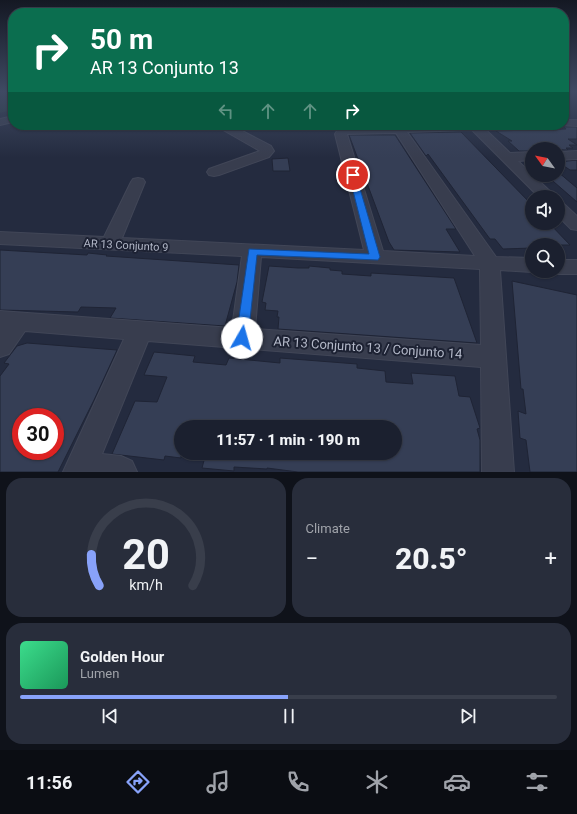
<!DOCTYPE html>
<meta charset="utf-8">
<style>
body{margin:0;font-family:Roboto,sans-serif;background:#282d3b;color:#f1f3f6;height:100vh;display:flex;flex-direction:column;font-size:15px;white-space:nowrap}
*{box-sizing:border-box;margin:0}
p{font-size:13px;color:#a0a3aa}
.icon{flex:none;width:22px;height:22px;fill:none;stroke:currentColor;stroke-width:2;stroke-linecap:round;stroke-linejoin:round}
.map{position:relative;height:472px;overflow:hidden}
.sheet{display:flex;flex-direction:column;gap:6px;padding:6px;background:#0f121a;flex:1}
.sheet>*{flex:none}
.hud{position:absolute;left:8px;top:8px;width:561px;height:122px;border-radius:16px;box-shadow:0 1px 3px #0004,0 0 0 1px #393e4b;background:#0b6e4f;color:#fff;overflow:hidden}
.needle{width:26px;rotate:303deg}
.fabs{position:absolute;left:525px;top:142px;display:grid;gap:8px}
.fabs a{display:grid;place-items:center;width:40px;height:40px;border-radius:50%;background:#1b202f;box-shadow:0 1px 3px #0004,0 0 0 1px #393e4b;font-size:20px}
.speed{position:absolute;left:12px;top:408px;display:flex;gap:8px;font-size:20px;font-weight:700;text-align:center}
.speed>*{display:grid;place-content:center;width:52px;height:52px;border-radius:50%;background:#1b202f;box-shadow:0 1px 3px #0004,0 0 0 1px #393e4b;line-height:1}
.speed .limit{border:6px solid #d22;background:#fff;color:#111}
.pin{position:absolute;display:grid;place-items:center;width:34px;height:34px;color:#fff;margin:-17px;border:2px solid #fff;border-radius:50%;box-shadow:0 1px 4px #0007}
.me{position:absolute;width:44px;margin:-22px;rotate:7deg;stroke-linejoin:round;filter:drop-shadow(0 0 3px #0008)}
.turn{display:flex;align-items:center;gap:14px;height:84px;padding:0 16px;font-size:18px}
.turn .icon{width:52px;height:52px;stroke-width:2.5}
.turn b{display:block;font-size:28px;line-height:34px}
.lanes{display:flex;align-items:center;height:38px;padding:0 16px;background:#0003;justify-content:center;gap:20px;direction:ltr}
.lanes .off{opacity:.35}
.big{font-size:30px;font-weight:800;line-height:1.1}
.sheet .tile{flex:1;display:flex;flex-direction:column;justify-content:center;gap:6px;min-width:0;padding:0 14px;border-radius:16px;background:#282d3b}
.sheet .dial{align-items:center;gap:0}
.dial svg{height:104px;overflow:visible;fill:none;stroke:#393e4b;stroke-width:7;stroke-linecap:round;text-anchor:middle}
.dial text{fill:#f1f3f6;stroke:none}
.song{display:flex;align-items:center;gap:12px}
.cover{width:48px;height:48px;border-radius:6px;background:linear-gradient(135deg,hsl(150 70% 55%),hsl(150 70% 35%))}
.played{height:4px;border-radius:2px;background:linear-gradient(90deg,#88a2fa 50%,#393e4b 50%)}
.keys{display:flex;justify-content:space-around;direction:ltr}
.heat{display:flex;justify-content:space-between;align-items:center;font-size:22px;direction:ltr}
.sheet .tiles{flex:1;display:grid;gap:6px;grid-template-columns:1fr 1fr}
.tile:last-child{grid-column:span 2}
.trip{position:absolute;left:174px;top:420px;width:228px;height:40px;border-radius:20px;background:#1b202f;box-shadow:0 1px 3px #0004,0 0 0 1px #393e4b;font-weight:800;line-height:40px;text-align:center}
.dock{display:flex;height:64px;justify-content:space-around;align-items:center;background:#0b0d13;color:#a0a3aa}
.dock .icon{width:28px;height:28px}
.dock .current{color:#88a2fa}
.dock b{font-size:18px;color:#f1f3f6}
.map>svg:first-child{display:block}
</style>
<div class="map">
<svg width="577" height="472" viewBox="0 0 577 472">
<rect width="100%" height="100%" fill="#242b3f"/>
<path fill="#263840" d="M0,92h13v18l-13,3z"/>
<path fill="#353e55" stroke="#1f2435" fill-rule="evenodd" d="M564,127h13v12h-9l9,6h-8l4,3h-7l2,2 -36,-1v2h-13l-11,-10h4l-16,-10 70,-2z
M461,132l71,73v18h17l21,22h-38v3l-29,1 -8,-10h-5l-62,-85 -2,2 -16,-23z
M349,135h46l61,94h-10l14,23 -66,-2 -5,-8z
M288,158l2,13h-17l-1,-12z
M577,160v10h-7l-12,-8z
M558,172l19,16v14l-31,-27h12z
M0,250l87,5 1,-2 19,2 -1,1 133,9 -2,17 -12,44 -115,-8 6,-10 -35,-1 -3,5 -78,-2z
M269,266l29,2h11v-2l21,2v2l12,1v3l29,2v-3l83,5 23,65 -199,-14 1,-12h-2l1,-6 -13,-1 1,-7 -4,-1z
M512,281l65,14v177h-47l-4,-32 -6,-2 -2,-27 8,3 -3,-25h-2z
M27,343l90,7 -23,50 -36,72h-58v-96l9,-12 -5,-1 13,-17zM21,417h34v34h-34z
M154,352l41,4 -2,6 33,3 3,-7 51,5v-5l77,6v4l28,3 1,11 27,2 -2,-11 44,3 4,20 11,1 10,31 -3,1 3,11v32h-182l-31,-4v1l-33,-2v4l-32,-3 4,-15h189v-26h-214v31l-16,-2 -1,4 -52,-6 23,-53 22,1 10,-25 -23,-2z"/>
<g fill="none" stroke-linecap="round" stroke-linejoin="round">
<g stroke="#414657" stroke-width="2">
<path id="minor" d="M13,116v6l-13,3v-6z
M564,120h13v6l-17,-1h4z
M216,125h15l40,21 3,5 -5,6 -50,18 -5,1 -5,-1 -2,-3 2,-3 51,-18 -42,-24z
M414,125h108l-2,2 -4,1 -30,2 24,23 22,-1v8l-14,1 38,36h-17l-67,-67 -65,2 89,125 36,1v13h2l-2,1 -32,-2 14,202h-32l-1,-105 -333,-26 -46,113 19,2 11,5 5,11h-74l61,-133 -99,-8 -16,23 -9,3v-46l232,17 10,-72 -242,-12v-12l104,5 27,-55 2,-3 5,-1 5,1 2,3 -23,56 242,12 -29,-116 4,-6 4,-1zM396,133l79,123 -92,-5 -36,-117zM261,257l219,12 1,76 -226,-16z
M577,151v8l-19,1v-8z
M558,202l6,2 13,12v14l-6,-1 -13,-13z
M558,260h19v14h-19l-7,-2 7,-1z"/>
</g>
<use href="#minor" fill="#383d4e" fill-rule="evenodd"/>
</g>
<linearGradient id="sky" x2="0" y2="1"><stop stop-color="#141823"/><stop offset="0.58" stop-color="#3f4a63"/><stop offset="1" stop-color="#3f4a63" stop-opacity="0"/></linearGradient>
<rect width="577" height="158" fill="url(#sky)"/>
<path fill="#1a73e8" stroke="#114b97" d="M350,173h3l3,2 24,82 -2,3 -121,-5 -9,83 -2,4 -4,1 -4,-1 -2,-4 13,-89 120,5 -20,-79z"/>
<g text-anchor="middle" stroke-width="4" stroke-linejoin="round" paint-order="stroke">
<g font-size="11" fill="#b4b9c9" stroke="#1d2233">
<text transform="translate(126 245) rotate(3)" y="4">AR 13 Conjunto 9</text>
</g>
<g font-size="13" fill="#b4b9c9" stroke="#1d2233">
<text transform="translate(368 347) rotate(4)" y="5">AR 13 Conjunto 13 / Conjunto 14</text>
</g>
</g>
</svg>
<div class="fabs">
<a><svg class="needle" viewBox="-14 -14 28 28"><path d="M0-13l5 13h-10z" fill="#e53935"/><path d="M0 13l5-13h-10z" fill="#a0a3aa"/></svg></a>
<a><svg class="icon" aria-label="sound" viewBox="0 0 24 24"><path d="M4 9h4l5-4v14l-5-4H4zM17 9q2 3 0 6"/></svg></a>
<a><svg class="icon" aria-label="search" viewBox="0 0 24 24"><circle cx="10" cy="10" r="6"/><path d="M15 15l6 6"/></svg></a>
</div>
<div class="speed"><div class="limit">30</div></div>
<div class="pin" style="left:353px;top:175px;background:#d93025"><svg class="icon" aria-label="arrive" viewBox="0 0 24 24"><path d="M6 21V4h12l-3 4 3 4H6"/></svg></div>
<svg class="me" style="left:242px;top:338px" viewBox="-20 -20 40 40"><circle r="19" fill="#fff"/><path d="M0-13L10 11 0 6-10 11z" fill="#1a73e8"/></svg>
<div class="trip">11:57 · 1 min · 190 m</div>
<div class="hud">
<div class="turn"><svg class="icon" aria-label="right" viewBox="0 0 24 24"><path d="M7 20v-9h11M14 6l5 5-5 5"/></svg><div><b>50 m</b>AR 13 Conjunto 13</div></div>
<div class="lanes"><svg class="icon off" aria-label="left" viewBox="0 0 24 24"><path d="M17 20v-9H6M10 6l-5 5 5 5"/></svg><svg class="icon off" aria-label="ahead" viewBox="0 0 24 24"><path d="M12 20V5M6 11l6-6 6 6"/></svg><svg class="icon off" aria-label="ahead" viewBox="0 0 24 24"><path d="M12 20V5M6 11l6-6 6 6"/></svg><svg class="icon" aria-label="right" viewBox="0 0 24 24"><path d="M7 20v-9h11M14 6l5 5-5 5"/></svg></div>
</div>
</div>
<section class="sheet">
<div class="tiles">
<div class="tile dial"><svg viewBox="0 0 100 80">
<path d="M14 69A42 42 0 1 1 86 69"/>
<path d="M14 69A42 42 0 0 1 8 45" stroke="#88a2fa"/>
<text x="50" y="56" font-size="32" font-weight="700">20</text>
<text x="50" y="72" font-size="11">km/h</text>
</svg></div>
<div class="tile"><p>Climate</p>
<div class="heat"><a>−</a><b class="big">20.5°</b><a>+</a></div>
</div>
<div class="tile">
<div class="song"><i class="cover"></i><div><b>Golden Hour</b><p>Lumen</p></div></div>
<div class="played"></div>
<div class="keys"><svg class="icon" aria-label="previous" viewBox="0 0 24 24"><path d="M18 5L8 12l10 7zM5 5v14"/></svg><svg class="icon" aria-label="pause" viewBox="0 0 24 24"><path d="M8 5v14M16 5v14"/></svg><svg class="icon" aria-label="next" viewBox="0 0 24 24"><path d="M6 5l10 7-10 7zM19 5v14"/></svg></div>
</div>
</div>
</section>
<nav class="dock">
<b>11:56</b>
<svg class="icon current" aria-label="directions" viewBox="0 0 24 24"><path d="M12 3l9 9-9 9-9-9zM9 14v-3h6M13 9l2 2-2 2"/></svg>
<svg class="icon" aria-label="music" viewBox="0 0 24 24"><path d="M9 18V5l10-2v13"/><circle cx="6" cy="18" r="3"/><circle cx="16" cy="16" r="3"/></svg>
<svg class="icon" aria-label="phone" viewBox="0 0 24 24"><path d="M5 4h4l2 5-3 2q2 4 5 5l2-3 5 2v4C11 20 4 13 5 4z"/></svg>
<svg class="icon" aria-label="climate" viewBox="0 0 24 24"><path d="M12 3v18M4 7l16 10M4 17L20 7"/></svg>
<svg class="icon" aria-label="car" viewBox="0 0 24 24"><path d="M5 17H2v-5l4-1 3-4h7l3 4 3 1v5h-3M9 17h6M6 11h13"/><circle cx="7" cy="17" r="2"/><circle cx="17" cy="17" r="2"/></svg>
<svg class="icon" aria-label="filters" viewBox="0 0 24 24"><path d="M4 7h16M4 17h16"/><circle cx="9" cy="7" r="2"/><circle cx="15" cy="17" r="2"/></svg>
</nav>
